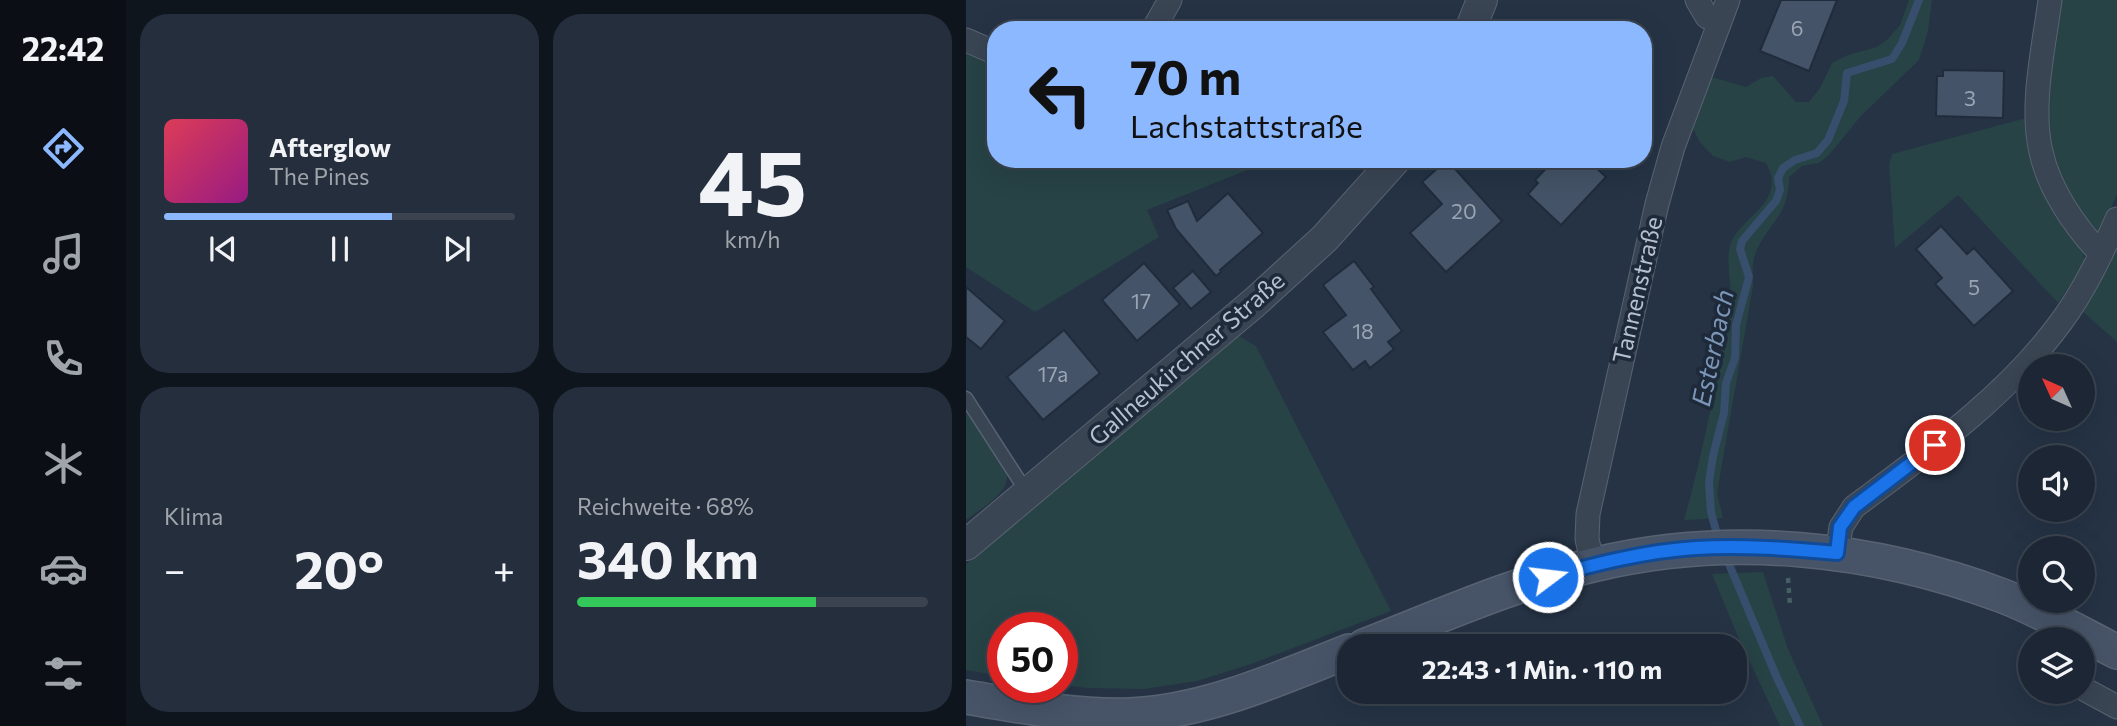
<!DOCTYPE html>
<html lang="de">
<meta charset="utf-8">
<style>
body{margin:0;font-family:Commissioner,sans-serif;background:#252e3c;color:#f1f3f6;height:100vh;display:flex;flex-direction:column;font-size:26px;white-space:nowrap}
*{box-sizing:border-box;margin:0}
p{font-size:23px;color:#a0a5ac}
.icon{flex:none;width:38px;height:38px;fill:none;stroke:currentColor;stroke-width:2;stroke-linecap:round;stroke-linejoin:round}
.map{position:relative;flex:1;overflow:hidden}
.side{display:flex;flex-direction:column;gap:14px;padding:14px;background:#0f151d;width:840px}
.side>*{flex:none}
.hud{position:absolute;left:21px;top:21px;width:665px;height:147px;border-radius:28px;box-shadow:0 7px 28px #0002,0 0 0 2px #3a434f;background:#8bb8ff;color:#111;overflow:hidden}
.needle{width:46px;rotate:315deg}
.buttons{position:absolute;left:1052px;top:354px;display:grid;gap:14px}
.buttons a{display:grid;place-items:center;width:77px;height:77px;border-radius:50%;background:#1c2634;box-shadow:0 7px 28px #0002,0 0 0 2px #3a434f;font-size:35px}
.speed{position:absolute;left:21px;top:612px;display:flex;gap:14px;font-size:35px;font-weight:700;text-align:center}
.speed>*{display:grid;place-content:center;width:91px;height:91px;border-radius:50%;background:#1c2634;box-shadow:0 7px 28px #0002,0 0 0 2px #3a434f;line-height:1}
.speed .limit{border:10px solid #d22;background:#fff;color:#111}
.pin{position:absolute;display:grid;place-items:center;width:60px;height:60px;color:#fff;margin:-30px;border:4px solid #fff;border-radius:50%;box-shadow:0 2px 7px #0007}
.me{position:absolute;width:77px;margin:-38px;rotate:75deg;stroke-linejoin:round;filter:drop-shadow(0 0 5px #0008)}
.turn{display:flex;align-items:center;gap:24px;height:147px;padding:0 28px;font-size:32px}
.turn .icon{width:91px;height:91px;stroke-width:2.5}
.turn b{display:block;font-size:49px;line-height:60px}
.big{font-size:52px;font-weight:700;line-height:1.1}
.side .tile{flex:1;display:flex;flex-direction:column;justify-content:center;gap:10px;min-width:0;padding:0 24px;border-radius:28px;background:#252e3c}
.side .dial{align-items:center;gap:0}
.dial b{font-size:91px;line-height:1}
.song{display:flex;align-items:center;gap:21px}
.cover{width:84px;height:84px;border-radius:10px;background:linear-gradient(135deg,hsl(350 70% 55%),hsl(310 70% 35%))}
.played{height:7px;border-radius:4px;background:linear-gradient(90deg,#8bb8ff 65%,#3a434f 65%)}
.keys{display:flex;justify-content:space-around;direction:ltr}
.heat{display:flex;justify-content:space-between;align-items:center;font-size:38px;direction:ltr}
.charge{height:10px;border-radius:5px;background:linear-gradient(90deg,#34c759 68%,#3a434f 0)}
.side .tiles{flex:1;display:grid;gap:14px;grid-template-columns:repeat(2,1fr)}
.trip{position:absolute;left:371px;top:634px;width:410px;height:70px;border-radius:28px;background:#1c2634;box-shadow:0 7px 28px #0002,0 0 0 2px #3a434f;font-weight:700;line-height:70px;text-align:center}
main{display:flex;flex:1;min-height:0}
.tabs{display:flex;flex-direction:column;width:126px;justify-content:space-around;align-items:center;background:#0b0f15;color:#a0a5ac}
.tabs .icon{width:49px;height:49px}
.tabs .on{color:#8bb8ff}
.tabs b{font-size:32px;color:#f1f3f6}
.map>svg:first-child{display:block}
</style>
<main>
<nav class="tabs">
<b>22:42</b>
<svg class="icon on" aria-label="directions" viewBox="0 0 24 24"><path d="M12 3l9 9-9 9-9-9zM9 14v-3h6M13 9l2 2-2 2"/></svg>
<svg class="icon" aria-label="music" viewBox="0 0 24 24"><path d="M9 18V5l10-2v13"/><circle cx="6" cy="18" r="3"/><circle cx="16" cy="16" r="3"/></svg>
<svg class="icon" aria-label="phone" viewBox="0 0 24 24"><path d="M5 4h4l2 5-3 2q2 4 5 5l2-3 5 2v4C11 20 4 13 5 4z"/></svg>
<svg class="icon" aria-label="climate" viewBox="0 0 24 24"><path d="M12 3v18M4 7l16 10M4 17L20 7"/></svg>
<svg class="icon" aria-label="car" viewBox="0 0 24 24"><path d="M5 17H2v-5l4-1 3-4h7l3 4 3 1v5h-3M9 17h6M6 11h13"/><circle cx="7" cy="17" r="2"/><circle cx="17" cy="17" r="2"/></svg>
<svg class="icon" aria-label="filters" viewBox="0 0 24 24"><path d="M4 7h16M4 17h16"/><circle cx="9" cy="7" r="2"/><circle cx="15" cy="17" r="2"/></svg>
</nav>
<section class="side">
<div class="tiles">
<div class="tile">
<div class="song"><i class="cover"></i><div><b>Afterglow</b><p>The Pines</p></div></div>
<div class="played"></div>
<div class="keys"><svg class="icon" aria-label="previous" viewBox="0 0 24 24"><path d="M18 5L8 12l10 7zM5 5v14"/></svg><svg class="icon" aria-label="pause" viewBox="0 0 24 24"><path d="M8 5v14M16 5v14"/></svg><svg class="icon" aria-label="next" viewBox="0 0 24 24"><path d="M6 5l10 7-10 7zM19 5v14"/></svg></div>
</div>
<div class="tile dial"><b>45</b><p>km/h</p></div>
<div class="tile"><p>Klima</p>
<div class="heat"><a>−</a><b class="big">20°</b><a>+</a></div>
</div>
<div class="tile"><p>Reichweite · 68%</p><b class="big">340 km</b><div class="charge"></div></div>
</div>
</section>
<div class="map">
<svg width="1151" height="726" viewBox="0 0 1151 726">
<rect width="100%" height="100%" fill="#253345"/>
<path fill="#274346" d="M943,0h23l-4,31 -9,29 -59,57 -31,38 -10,8 -17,3 -13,11c0,43 -24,46 -35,81 -2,8 -1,19 -1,28l-36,207 6,25 -39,2c15,-54 27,-108 36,-163 3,-18 10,-36 11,-53 1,-18 -7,-49 1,-64 14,-26 55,-40 34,-77l-20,-6 -16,5 -17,-6 -13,-14 -7,-13 19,-52 34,10 15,-9 12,-2 23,26h13l11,-14 12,-25 16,-8 29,-8 11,-8 12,-14z
M1090,0h61v195l-21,42 -47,-74 -4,-77z
M0,47l30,15v97l274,2 -123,49 12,27 -124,75 -69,-45z
M1064,117l53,134 2,12 -27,40 -100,-108 -63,53 -6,-83 3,-11z
M1151,246v96l-35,-31z
M271,335l19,11 135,265 -140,53 -54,17 -53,8 -56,-1 -26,-3v-57h-59v48l-37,-6v-106z
M0,412l41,62c2,20 -27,35 -41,46z
M797,572l25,77 35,77h-43l-41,-87 -27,-65z"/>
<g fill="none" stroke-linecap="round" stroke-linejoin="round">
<path stroke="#374e6d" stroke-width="8" d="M753,542l-8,-30 -2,-30 4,-26 11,-43 2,-30 9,-25 1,-33 13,-48 -9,-28 2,-8 34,-40 4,-11 -2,-12 5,-10 12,-8 22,-7 11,-13 16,-39 3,-28 45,-14 10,-16 17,-43
M760,557l51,121 23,48"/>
</g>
<path fill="#445367" stroke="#202c3c" stroke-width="2" d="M815,0h56l-28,71 -49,-20z
M977,70l61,1 -1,47 -67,-2 1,-40h6z
M589,159h32l19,18 -45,48 -33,-31 10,-11 -3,-3z
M481,160l55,61 -56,51 -36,-39 32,-29 -20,-22z
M262,193l35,40 -43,37 1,2 -5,4 -40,-47 -9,-19 21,-9 9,20z
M975,226l26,28 7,-6 39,43 -39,35 -39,-42 7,-6 -26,-29z
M388,261l20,26 -3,2 31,42 -14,11 6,7 -24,19 -5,-7 -12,9 -30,-38 23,-17 -23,-30z
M178,263l36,41 -43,37 -35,-41z
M227,271l18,21 -20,17 -18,-21z
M0,287l39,34 -24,28 -15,-12z
M98,330l36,43 -57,47 -36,-43z"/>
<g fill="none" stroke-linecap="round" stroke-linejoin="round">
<g stroke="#586372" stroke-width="15">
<path id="service" d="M0,398l62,96"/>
</g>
<g stroke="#586372" stroke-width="25">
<path id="minor" d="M731,0l10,17 12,5
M1084,0c-6,46 -20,106 -9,152 8,37 34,75 60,102
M187,30l17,-30
M0,40l30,13
M871,553l4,-26 13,-20c74,-55 152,-110 207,-185 23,-31 40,-67 56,-103
M627,565l-6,-26 1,-25 69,-310 16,-57 55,-147
M1116,688l35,19"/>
</g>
<g stroke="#586372" stroke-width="32">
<path id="tertiary" d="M504,30l12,-30
M0,545l289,-243 70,-64 71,-79"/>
</g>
<g stroke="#586372" stroke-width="36">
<path id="secondary" d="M398,646c75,-29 150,-63 229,-81 136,-33 280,-18 410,31 39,15 77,37 114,56
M0,697c54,9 109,20 164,18 76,-3 150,-37 219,-64"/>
</g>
<path stroke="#465f62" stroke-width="4.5" stroke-dasharray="5 5" stroke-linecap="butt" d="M822,578l2,27"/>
<use href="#service" stroke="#3a4554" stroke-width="12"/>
<use href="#minor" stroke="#3a4554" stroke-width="23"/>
<use href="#tertiary" stroke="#3a4554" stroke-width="30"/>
<use href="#secondary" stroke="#475468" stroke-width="33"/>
</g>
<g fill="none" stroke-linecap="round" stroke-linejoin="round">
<g stroke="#114b97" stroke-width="18">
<path id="route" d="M582,577c48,-13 98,-26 148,-29 47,-3 94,1 141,5l3,-26 14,-20 81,-62"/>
</g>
<use href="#route" stroke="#1a73e8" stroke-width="12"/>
</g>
<g text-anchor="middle" stroke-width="7" stroke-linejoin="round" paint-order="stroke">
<g font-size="21" fill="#9aa5b4">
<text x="831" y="36">6</text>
<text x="1004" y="106">3</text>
<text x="498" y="219">20</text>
<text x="1008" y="295">5</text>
<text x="175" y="309">17</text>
<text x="397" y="339">18</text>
<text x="87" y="382">17a</text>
</g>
<g font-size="24" fill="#b7c0ce" stroke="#1e2a3a">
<text transform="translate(672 290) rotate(-77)" y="8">Tannenstraße</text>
<text transform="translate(221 359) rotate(-41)" y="8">Gallneukirchner Straße</text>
</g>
<g font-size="26" font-style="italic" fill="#7c96b7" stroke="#1e2a3a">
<text transform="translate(747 348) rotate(-78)" y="9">Esterbach</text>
</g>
</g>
</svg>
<div class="buttons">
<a><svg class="needle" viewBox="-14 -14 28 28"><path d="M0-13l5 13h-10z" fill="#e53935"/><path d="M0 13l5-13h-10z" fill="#a0a5ac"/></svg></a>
<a><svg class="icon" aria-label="sound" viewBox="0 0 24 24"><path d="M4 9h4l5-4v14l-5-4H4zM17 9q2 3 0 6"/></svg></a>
<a><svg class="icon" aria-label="search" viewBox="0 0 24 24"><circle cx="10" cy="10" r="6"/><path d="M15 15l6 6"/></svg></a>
<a><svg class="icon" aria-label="layers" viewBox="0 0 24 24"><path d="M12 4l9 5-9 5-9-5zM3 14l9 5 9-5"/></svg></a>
</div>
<div class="speed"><div class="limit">50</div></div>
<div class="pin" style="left:969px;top:445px;background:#d93025"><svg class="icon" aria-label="arrive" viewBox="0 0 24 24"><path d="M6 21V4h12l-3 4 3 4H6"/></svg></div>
<svg class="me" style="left:582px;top:577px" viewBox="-20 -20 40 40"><circle r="17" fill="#1a73e8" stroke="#fff" stroke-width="3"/><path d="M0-11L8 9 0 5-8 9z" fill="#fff"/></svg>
<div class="trip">22:43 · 1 Min. · 110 m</div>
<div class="hud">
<div class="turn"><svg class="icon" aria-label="left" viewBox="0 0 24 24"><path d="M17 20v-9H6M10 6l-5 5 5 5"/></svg><div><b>70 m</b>Lachstattstraße</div></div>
</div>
</div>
</main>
